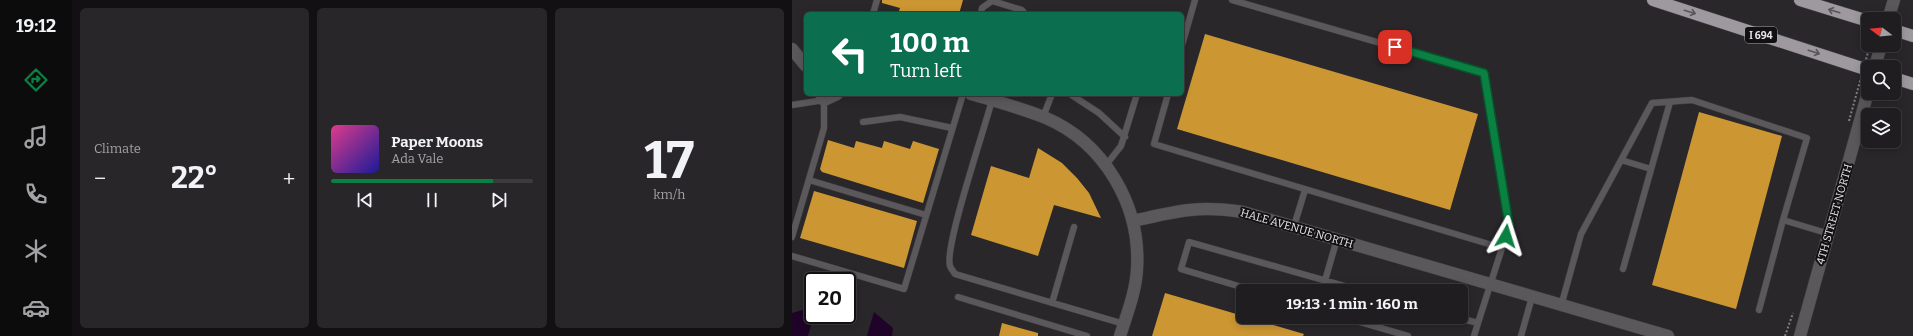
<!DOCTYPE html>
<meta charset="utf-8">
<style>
body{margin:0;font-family:Bitter,serif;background:#282629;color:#f1f3f6;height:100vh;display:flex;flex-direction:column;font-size:15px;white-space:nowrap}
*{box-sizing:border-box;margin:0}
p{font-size:13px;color:#a2a2a5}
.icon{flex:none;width:22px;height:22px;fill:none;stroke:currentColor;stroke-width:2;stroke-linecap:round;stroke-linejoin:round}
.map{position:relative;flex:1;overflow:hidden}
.drawer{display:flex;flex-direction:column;gap:8px;padding:8px;background:#121012;width:720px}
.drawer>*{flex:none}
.guide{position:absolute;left:12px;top:12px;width:380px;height:84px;border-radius:6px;box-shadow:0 2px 10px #0003,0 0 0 1px #3d3b3e;background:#0b6e4f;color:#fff;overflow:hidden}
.needle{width:26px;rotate:286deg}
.buttons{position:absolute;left:1069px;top:12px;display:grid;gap:8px}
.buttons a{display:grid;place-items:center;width:40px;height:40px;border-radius:6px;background:#201d20;box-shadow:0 2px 10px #0003,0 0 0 1px #3d3b3e;font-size:20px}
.speed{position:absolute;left:12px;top:272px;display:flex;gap:8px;font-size:20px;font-weight:700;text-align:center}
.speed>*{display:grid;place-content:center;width:52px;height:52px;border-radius:50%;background:#201d20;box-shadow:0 2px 10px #0003,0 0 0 1px #3d3b3e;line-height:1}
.speed .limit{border:2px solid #111;border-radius:6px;background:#fff;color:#111}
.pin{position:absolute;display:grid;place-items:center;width:34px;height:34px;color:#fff;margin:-17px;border-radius:8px;box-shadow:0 2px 6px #0006}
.me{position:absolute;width:44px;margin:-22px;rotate:6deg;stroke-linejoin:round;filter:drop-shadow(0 0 3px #0008)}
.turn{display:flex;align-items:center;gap:14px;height:84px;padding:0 20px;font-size:18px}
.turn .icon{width:52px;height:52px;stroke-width:2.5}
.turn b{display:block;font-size:28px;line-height:34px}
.big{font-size:30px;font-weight:700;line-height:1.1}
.drawer .widget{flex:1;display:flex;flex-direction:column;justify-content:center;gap:6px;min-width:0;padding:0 14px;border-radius:6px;background:#282629}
.drawer .dial{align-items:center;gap:0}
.dial b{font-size:52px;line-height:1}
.song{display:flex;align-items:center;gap:12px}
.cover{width:48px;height:48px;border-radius:6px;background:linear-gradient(135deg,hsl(330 70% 55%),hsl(240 70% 35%))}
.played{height:4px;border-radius:2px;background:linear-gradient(90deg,#0b8043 80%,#3d3b3e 80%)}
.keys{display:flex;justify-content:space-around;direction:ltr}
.heat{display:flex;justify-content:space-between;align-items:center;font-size:22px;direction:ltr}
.drawer .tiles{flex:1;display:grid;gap:8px;grid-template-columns:repeat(3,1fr)}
.trip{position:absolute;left:444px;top:284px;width:232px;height:40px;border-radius:6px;background:#201d20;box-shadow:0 2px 10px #0003,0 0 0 1px #3d3b3e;font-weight:700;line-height:40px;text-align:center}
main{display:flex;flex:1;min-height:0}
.dock{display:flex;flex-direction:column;width:72px;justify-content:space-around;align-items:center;background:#0d0c0d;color:#a2a2a5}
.dock .icon{width:28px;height:28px}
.dock .selected{color:#0b8043}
.dock b{font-size:18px;color:#f1f3f6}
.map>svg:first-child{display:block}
</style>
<main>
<nav class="dock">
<b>19:12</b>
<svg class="icon selected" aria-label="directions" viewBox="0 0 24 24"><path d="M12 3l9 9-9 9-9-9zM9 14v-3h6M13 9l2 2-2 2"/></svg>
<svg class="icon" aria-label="music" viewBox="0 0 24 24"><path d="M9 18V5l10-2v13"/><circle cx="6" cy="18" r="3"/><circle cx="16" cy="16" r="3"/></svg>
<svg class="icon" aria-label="phone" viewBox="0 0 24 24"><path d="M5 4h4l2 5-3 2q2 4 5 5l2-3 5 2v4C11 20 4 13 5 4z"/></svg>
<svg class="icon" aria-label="climate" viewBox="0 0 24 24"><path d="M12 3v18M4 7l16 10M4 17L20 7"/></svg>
<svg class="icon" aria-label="car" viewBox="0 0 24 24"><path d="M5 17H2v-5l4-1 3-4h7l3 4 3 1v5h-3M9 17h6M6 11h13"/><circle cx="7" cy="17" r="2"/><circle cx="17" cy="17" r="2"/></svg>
</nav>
<section class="drawer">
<div class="tiles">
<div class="widget"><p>Climate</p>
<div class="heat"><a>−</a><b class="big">22°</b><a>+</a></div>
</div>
<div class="widget">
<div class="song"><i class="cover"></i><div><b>Paper Moons</b><p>Ada Vale</p></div></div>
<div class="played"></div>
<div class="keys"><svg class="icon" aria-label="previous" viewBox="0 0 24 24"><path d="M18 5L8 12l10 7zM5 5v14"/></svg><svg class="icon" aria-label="pause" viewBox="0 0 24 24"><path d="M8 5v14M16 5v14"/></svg><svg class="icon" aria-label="next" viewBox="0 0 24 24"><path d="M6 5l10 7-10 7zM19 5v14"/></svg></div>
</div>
<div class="widget dial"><b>17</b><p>km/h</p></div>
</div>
</section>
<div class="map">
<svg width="1121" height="336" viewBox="0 0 1121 336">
<rect width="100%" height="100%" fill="#2a272b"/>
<path fill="#200328" d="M21,307l1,8 -6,21h-16v-23z
M82,312l19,16 -1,8h-25z"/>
<path fill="#cc9733" d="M90,0h81l-4,14h-61l2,-6 -18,-5z
M413,34l273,80 -28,96 -273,-81z
M907,112l83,24 -46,173 -84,-24z
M36,140l26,8 2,-7 26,7 2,-7 26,8 3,-8 26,8 -16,54 -101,-31 -2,-3z
M246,148l24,15 15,15 12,15 12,25 -47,-13 -16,51 -67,-21 20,-69 38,12z
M22,191l103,30 -13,47 -104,-30z
M373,293l139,41 -1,2h-151z
M210,323l36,10v3h-39z"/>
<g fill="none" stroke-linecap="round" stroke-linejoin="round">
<g stroke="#454246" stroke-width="7">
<path id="service" d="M81,14l4,-14
M189,14l1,-6 10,-7 30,9 3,4
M390,45l13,-45
M278,94l29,19 26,24
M376,94l-14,50 348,104 7,-23 -25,-152 -252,-73
M200,100c-7,28 -48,147 -42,166 1,3 4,6 5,8l169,50
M0,105l32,-5v28l-32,109
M251,117l9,-23
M71,122l37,-5 52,11
M829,160l30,9
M314,165l15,-19 16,-52
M17,180l117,35
M502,226l11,-36
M0,256l112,33 59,-195
M831,269l47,-167
M463,291l-74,-22 8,-27 173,49
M530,291l15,-52
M166,297l129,39
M260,303l22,-76
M769,306l20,-72 71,-131 40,-3 115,38 -24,82 40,12
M967,310l24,-90
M551,317l65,19
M663,317l23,6 -4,13
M686,323l24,-75
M729,336l11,-39"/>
</g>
<g stroke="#454246" stroke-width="13">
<path id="minor" d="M0,49l14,17
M29,94l3,6 13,-6
M179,94c25,7 50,14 75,24 58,25 95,87 91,151 -1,22 -10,45 -17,67
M341,221c43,-10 66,-16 110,-9l425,124"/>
</g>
<g stroke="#454246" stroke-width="13">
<path id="tertiary" d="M1096,19l6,-19
M1083,67l6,-22
M1008,336l68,-244"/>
</g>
<g stroke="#454246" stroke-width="13">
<path id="motorway" d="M861,0l215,70
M1008,0l68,21
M1102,30l19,6
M1102,78l19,6"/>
</g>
<path stroke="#838084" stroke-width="2" stroke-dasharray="2 2" stroke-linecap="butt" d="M993,336l8,-23"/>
<use href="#service" stroke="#5a585a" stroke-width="6"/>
<use href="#minor" stroke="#5a585a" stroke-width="12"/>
<use href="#tertiary" stroke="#5a585a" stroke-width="12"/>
<use href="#motorway" stroke="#9d999e" stroke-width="12"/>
<path stroke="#838084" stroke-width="2" stroke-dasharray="2 2" stroke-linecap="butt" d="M1057,121l21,-76"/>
</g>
<defs><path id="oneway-shaft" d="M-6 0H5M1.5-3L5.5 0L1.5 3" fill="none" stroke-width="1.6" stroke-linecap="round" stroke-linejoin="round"/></defs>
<g stroke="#585558">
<use href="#oneway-shaft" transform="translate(1042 11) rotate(-163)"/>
<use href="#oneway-shaft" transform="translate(898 12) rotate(17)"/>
<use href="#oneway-shaft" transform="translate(1022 52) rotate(18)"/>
</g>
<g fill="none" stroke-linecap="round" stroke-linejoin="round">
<g stroke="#07532c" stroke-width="10">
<path id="route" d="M603,47l89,26 25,152 -3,11"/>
</g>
<use href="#route" stroke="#0b8043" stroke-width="7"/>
</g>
<g text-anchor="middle" stroke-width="4" stroke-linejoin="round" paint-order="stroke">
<rect fill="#121112" stroke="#a8a6a8" stroke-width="1" x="953" y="27" width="32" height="16" rx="3"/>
<g font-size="10" font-weight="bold" fill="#e9e6e9">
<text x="969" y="39">I 694</text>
</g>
<g font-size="11" fill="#e9e6e9" stroke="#121112">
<text transform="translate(1042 214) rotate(-74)" y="4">4TH STREET NORTH</text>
<text transform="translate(505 228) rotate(16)" y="4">HALE AVENUE NORTH</text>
</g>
</g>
</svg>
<div class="buttons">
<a><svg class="needle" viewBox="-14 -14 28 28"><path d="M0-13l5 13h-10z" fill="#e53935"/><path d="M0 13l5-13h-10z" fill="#a2a2a5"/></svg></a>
<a><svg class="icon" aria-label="search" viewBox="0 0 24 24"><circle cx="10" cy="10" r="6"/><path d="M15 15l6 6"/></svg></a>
<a><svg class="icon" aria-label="layers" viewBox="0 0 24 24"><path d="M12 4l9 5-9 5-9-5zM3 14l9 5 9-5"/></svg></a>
</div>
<div class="speed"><div class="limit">20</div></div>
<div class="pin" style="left:603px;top:47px;background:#d93025"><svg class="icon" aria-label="arrive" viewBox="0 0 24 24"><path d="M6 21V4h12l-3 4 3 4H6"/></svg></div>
<svg class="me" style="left:714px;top:236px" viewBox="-20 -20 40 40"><path d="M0-17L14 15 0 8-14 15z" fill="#0b8043" stroke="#fff" stroke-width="4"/></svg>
<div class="trip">19:13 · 1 min · 160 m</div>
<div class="guide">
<div class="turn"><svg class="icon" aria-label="left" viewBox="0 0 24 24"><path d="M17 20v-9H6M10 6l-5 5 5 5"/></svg><div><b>100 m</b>Turn left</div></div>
</div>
</div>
</main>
